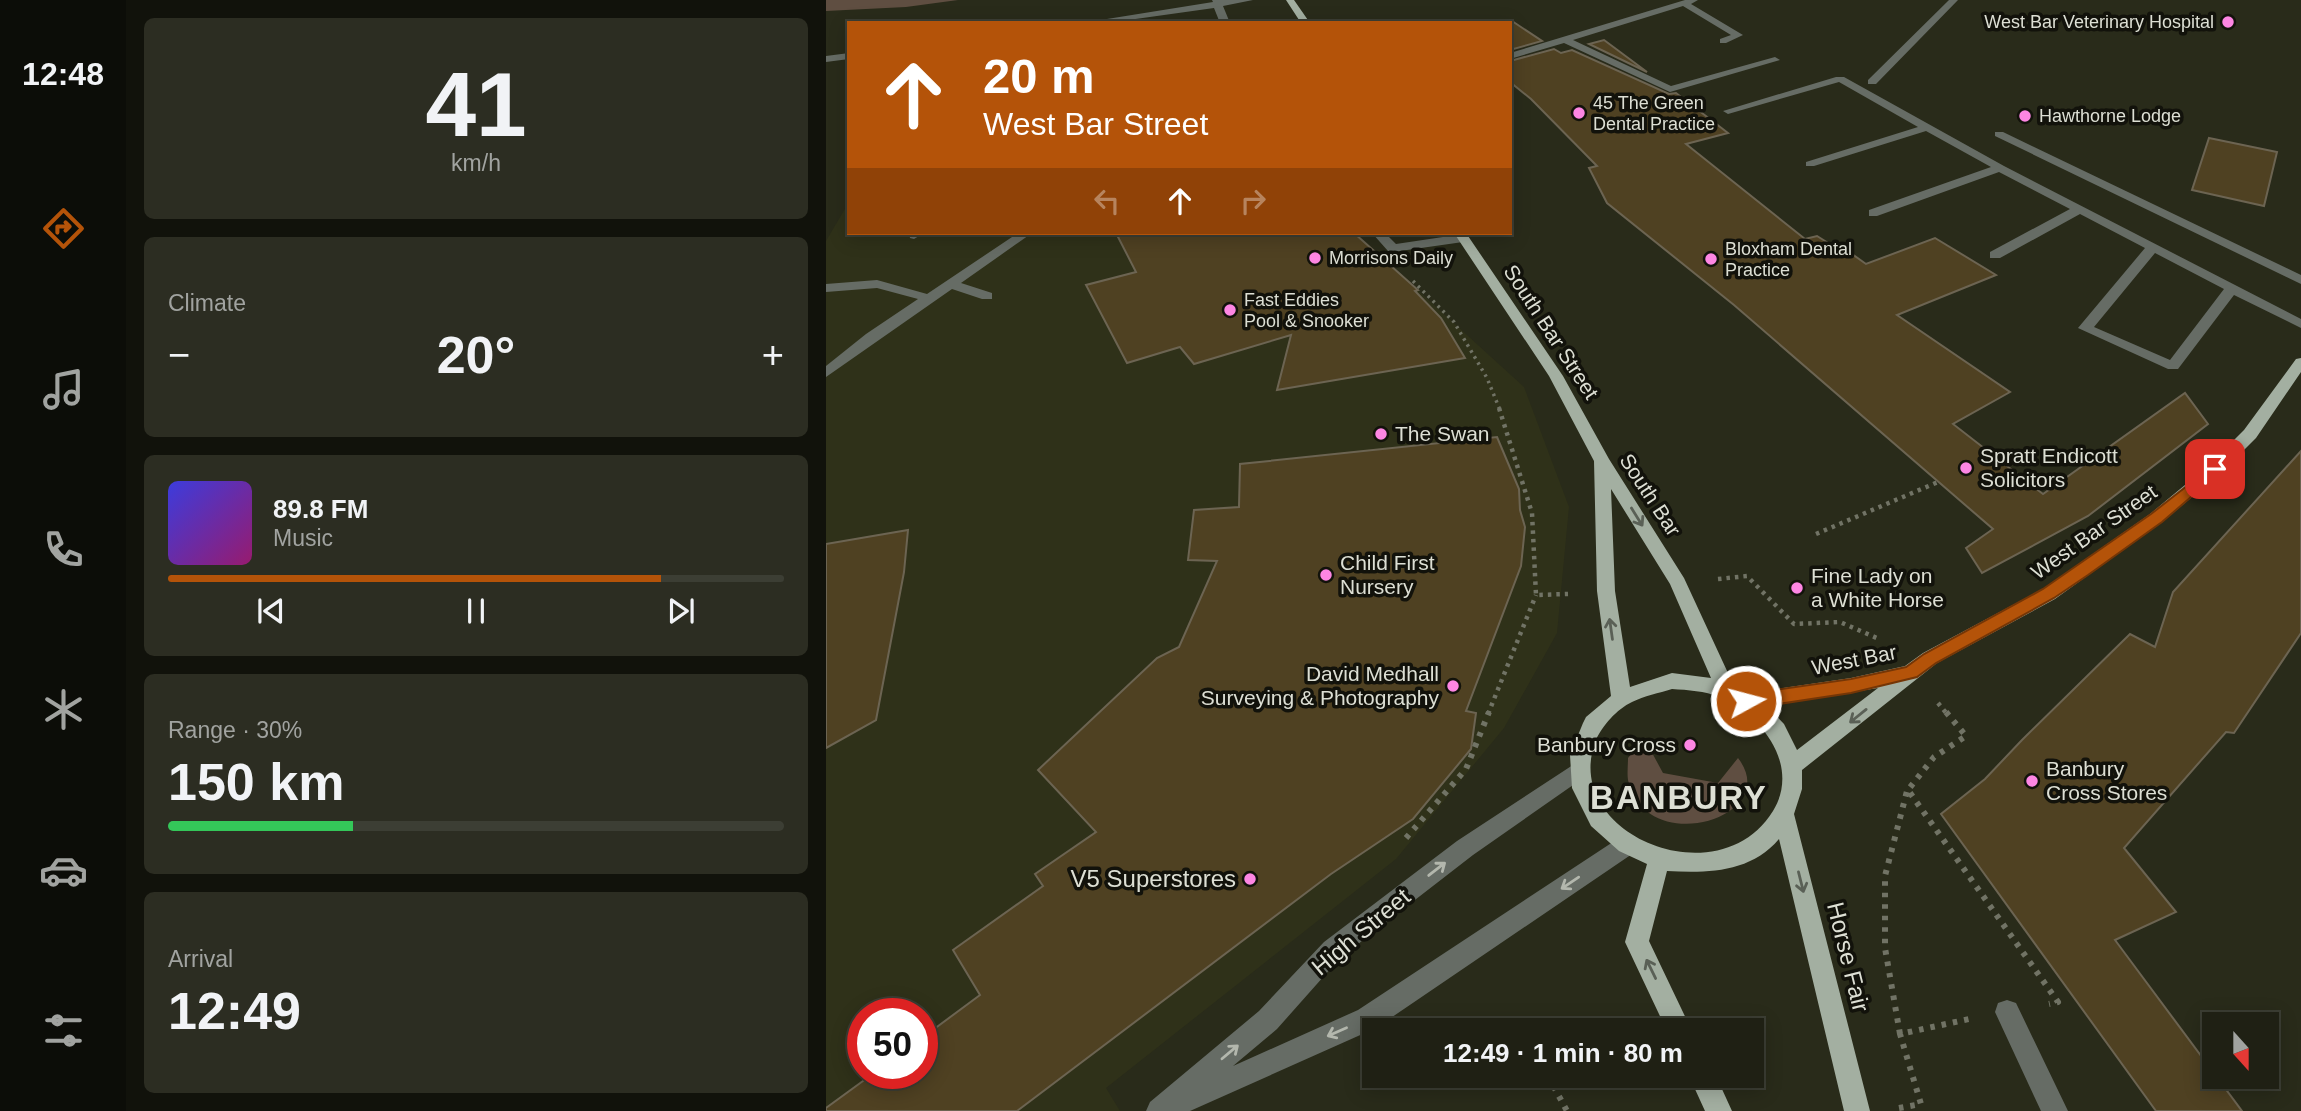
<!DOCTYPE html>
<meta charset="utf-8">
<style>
body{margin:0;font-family:Arial,sans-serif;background:#2c2d22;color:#f1f3f6;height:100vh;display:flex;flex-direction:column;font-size:26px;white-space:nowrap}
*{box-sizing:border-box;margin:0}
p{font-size:23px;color:#a1a3a0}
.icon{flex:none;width:38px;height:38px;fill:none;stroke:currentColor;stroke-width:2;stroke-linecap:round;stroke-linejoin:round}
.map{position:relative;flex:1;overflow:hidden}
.panel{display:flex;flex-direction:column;gap:18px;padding:18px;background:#11120b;width:700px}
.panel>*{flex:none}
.guide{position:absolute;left:21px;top:21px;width:665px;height:214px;border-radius:0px;box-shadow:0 4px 18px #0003,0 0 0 2px #3c3e34;background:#b45309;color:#fff;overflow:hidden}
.needle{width:46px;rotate:159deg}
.controls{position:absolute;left:1376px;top:1012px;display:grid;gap:14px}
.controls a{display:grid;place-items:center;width:77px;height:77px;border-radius:0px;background:#1f2014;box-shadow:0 4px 18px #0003,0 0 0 2px #3c3e34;font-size:35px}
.speed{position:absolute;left:21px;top:998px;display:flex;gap:14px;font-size:35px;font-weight:700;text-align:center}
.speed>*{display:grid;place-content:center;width:91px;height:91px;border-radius:50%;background:#1f2014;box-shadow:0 4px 18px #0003,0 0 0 2px #3c3e34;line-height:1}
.speed .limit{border:10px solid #d22;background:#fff;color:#111}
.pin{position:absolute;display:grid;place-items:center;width:60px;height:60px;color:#fff;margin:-30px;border-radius:14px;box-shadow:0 4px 10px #0006}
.me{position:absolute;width:77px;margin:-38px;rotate:83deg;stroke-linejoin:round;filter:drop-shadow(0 0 5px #0008)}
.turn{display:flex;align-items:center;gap:24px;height:147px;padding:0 21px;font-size:32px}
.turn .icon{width:91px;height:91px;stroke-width:2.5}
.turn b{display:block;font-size:49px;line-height:60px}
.lanes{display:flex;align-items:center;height:66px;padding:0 21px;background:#0003;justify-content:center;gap:35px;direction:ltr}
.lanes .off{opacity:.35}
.big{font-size:52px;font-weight:700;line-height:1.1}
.panel .tile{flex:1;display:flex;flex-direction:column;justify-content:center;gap:10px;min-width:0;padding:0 24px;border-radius:10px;background:#2c2d22}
.panel .dial{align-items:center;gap:0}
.dial b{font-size:91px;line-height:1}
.song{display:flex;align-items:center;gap:21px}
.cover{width:84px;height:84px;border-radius:10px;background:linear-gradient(135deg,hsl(240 70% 55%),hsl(320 70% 35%))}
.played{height:7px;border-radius:4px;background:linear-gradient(90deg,#b45309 80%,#3c3e34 80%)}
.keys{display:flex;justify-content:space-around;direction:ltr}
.heat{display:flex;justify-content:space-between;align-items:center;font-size:38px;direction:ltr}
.charge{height:10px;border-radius:5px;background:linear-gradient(90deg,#34c759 30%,#3c3e34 0)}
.trip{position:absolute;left:536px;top:1018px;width:402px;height:70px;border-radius:0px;background:#1f2014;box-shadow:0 4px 18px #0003,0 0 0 2px #3c3e34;font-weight:700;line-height:70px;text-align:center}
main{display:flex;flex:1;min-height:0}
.menu{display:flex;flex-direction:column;width:126px;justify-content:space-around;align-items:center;background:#0c0d08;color:#a1a3a0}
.menu .icon{width:49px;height:49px}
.menu .current{color:#b45309}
.menu b{font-size:32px;color:#f1f3f6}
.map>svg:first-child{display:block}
</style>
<main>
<nav class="menu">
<b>12:48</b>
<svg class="icon current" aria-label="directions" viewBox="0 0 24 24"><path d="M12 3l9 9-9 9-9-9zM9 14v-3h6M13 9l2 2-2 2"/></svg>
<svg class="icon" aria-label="music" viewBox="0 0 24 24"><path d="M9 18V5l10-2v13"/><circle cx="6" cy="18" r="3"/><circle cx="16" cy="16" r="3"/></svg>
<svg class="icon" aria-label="phone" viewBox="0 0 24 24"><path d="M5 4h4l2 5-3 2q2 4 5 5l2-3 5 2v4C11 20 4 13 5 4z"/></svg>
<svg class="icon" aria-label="climate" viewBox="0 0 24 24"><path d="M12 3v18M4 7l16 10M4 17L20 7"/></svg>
<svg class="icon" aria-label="car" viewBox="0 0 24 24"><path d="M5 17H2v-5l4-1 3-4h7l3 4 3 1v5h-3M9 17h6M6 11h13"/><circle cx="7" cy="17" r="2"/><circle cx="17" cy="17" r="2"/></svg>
<svg class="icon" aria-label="filters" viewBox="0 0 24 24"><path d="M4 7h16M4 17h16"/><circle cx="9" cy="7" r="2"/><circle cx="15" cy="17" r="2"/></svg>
</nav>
<section class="panel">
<div class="tile dial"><b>41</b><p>km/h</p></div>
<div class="tile"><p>Climate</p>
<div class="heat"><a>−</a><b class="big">20°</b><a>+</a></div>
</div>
<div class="tile">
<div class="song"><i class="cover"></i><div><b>89.8 FM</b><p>Music</p></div></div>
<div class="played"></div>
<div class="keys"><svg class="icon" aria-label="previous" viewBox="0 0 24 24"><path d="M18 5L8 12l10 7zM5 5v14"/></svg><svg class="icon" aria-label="pause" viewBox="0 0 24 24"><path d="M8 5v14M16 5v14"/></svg><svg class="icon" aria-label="next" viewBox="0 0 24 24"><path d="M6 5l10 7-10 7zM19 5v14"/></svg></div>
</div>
<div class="tile"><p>Range · 30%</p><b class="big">150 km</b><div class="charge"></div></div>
<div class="tile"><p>Arrival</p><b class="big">12:49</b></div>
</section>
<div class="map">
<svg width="1475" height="1111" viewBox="0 0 1475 1111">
<rect width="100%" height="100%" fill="#292b1a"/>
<path fill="#2f3119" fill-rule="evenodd" d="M23,202v31h506l169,154 45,120 -12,126 -53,95 -108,131 -290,229 14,23h-294v-870zM37,1013h59v60h-59z"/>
<path fill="#5f4e41" d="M0,0h132l-52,7 -80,4z
M818,738l19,35 55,10 20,-25c46,59 -92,102 -110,22 -1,-6 0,-15 0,-22z"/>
<path fill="#4f4122" stroke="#6c6452" stroke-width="2" d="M686,21l30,20 -32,9v-27h-4z
M778,40l43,32 -58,-28z
M728,49l7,4 11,-3 97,44 7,-1 52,40 -42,11 119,95 12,-3 16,10 5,-2 28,20 69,-26 61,37 -99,40 113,77 -57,32 90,70 142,-101 23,31 -120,92 -106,57 -16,-25 27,-19 -259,-224 -127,-102 -18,-35 8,-2 -66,-67 -21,-17v-21z
M1383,138l68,14 -13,54 -72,-16z
M290,233h238l64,57 -3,1 26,27 24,40 -188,32 14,-55 -97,29 -14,-17 -53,16 -41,-78 50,-13z
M671,437l22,52 1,21 5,17 -4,39 -55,145 10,2 -5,36 -58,70 -82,55 -314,237h-191v-3l48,-35h48v-35l58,-43 -27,-45 90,-64 -8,-12 61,-42 -58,-62 119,-112 22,-11 38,-86 -29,-1 6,-50 45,-3 1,-43z
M1475,451v182l-67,100 -8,-1 -102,116 52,64 -61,28 127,171h-86l-215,-297 44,-35 37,-39 108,-106 25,13 18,-55z
M82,530l-4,42 -28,148 -50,28v-204z"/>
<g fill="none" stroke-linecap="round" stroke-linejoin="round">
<path stroke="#717365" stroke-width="3.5" stroke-dasharray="2.5 4.5" stroke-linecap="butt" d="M587,281l41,41 33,56 13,32"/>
<path stroke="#717365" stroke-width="4.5" stroke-dasharray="3.5 5" stroke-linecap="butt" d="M673,408l33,105 4,82 32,-1
M990,534l122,-52
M892,579l29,-3 47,48 46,-2 39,17
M1112,703l9,11
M662,714l48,-119"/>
<path stroke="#717365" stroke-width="6" stroke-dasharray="4.5 7" stroke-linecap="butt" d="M1120,712l20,24 -32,21 -26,33 150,212 -9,2
M580,838l60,-69 23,-57
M1074,1034l-15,-86v-72l22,-85
M722,1076l19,35
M1073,1108l22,-4 -21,-70 69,-15"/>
<path fill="#666c65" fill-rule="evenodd" d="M386,0h41l-30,6 7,17h-10l-6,-15 -107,15h-25l131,-21z
M859,0h13l-7,4 52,31 -17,8h-6v-4l11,-4 -48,-29 -110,34 98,46 104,-29 5,3 -110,32 -106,-49 -54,16v-6z
M1123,0h9l-82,84h-8v-4z
M23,53v6l-23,3v-6z
M1010,77h8l160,89 297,153v9l-67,-33 -56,74h-10l-90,-41 67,-80 -65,-34 -80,44h-10v-6l80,-43 -71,-37 -122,44h-8v-6l122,-43 -65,-36 -112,35h-8v-4l112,-35 -79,-45 -111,32 -5,-3zM1329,253l69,36 -54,71 -76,-33z
M1169,132h8l298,143v9l-306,-148z
M83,233h15l-10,6 -4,-1z
M192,233h14l-71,50 31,10v6h-10l-30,-10 -126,88v-11l40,-32 52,-35 -41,-11 -51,4v-8l51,-4 50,14z
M546,233h13l11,11 67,-10 6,4 -6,4 -70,10 -5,-1z
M753,761l7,3 3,6 -3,6 -113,79 -133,103 -63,71 -44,37 125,-56 261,-172 8,-3 8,3 3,7 -3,7 -259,176 -186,83h-44l4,-9 109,-91 65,-69 133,-101z
M1181,1000l9,3 52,108h-27l-46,-99 3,-9z"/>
<path fill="#a3afa1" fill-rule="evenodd" d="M460,0h8l16,23h-9z
M628,233h12l97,143 46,83 75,119 50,108 14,7 103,-15 54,-12 18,-13 120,-64 107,-75 59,-49 35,-35 52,-71 5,-1v14l-45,66 -35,35 -59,49 -107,77 -118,64 -135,107v19l-8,25 76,297h-26l-65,-272c-29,34 -71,34 -112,32l-18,70 43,90h-25l-42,-89 22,-78 -28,-13 -28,-25 -19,-38 -2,-33 13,-32 3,-6 25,-21 -14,-105 -3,-130 -45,-85zM785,489l59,95 41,94 -39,-5 -42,14 -15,-96zM1052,688l-81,62 -13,-26 -17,-18zM846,689c16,1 33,2 47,8 42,17 82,68 54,114 -55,89 -214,22 -177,-71 6,-14 21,-31 36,-38 12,-6 27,-9 40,-13z
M863,1076h27l16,35h-27z"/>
</g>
<defs><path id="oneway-shaft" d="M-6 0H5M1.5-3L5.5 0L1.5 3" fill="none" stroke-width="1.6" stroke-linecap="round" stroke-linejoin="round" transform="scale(1.75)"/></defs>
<g stroke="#5a6056">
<use href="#oneway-shaft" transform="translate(811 517) rotate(58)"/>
<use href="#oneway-shaft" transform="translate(785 629) rotate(-98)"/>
<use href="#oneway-shaft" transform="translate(1032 716) rotate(141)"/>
<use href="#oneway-shaft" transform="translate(975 882) rotate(76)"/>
<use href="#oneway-shaft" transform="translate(825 969) rotate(-116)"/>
</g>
<g stroke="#b3b7ad">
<use href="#oneway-shaft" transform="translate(611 869) rotate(-38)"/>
<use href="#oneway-shaft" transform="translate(744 883) rotate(146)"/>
<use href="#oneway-shaft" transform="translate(511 1032) rotate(156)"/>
<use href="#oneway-shaft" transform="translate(404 1052) rotate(-40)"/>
</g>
<path fill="#b45309" stroke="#753606" stroke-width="2" d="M1389,464l5,1 2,4 -2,3 -58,50 -74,53 -34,23 -118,65 -19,14 -66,16 -105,16 -6,-3 -3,-5 3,-5 6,-2 105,-15 55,-12 18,-13 119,-65 108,-75z"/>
<g fill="#fd86e3" stroke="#12120b" stroke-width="2.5">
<circle cx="1402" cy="22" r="7"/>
<circle cx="753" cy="113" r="7"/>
<circle cx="1199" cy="116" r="7"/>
<circle cx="489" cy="258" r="7"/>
<circle cx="885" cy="259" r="7"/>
<circle cx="404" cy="310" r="7"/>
<circle cx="555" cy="434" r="7"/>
<circle cx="1140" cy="468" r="7"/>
<circle cx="500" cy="575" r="7"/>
<circle cx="971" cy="588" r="7"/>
<circle cx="627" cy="686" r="7"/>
<circle cx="864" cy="745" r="7"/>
<circle cx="1206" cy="781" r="7"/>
<circle cx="424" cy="879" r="7"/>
</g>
<g text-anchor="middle" stroke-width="7" stroke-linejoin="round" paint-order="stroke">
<g font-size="18" fill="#dddfd4" stroke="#12120b" text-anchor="start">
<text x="1388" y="28" text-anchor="end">West Bar Veterinary Hospital</text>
<text x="767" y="109">45 The Green<tspan x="767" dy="21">Dental Practice</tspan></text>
<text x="1213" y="122">Hawthorne Lodge</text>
<text x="899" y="255">Bloxham Dental<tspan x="899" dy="21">Practice</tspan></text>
<text x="503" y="264">Morrisons Daily</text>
<text x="418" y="306">Fast Eddies<tspan x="418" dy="21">Pool &amp; Snooker</tspan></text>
</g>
<g font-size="21" fill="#dddfd4" stroke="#12120b">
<text transform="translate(725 332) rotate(57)" y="7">South Bar Street</text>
<text transform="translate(824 495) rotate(57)" y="7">South Bar</text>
<text transform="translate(1268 532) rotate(-35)" y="7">West Bar Street</text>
<text transform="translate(1028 660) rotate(-11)" y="7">West Bar</text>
</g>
<g font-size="21" fill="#dddfd4" stroke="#12120b" text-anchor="start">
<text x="569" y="441">The Swan</text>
<text x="1154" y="463">Spratt Endicott<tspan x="1154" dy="24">Solicitors</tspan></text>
<text x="514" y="570">Child First<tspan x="514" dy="24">Nursery</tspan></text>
<text x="985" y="583">Fine Lady on<tspan x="985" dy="24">a White Horse</tspan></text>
<text x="613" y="681" text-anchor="end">David Medhall<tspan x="613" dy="24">Surveying &amp; Photography</tspan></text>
<text x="850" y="752" text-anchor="end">Banbury Cross</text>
<text x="1220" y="776">Banbury<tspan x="1220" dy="24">Cross Stores</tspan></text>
</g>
<g font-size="24" fill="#dddfd4" stroke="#12120b" text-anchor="end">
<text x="410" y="887">V5 Superstores</text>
</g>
<g font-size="24" fill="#dddfd4" stroke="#12120b">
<text transform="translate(535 932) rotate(-40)" y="8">High Street</text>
<text transform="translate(1022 957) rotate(76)" y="8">Horse Fair</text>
</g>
<g font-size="33" font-weight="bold" letter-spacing="2" fill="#dddfd4" stroke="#12120b">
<text x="853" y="809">BANBURY</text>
</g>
</g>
</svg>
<div class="controls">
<a><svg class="needle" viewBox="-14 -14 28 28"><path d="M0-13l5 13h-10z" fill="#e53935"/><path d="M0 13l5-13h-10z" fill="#a1a3a0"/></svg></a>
</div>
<div class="speed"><div class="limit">50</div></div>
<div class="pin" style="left:1389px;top:469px;background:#d93025"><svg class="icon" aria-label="arrive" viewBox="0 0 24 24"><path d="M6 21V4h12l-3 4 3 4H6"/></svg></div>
<svg class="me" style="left:920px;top:701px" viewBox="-20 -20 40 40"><circle r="17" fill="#b45309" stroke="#fff" stroke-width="3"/><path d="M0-11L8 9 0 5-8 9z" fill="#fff"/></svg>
<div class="trip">12:49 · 1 min · 80 m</div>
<div class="guide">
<div class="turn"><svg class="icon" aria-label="ahead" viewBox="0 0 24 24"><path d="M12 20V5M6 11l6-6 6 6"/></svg><div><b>20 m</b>West Bar Street</div></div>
<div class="lanes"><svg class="icon off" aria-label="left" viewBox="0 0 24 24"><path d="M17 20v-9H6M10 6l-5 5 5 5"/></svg><svg class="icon" aria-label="ahead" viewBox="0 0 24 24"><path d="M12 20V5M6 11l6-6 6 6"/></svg><svg class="icon off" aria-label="right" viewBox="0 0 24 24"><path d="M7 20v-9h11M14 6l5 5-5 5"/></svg></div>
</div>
</div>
</main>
